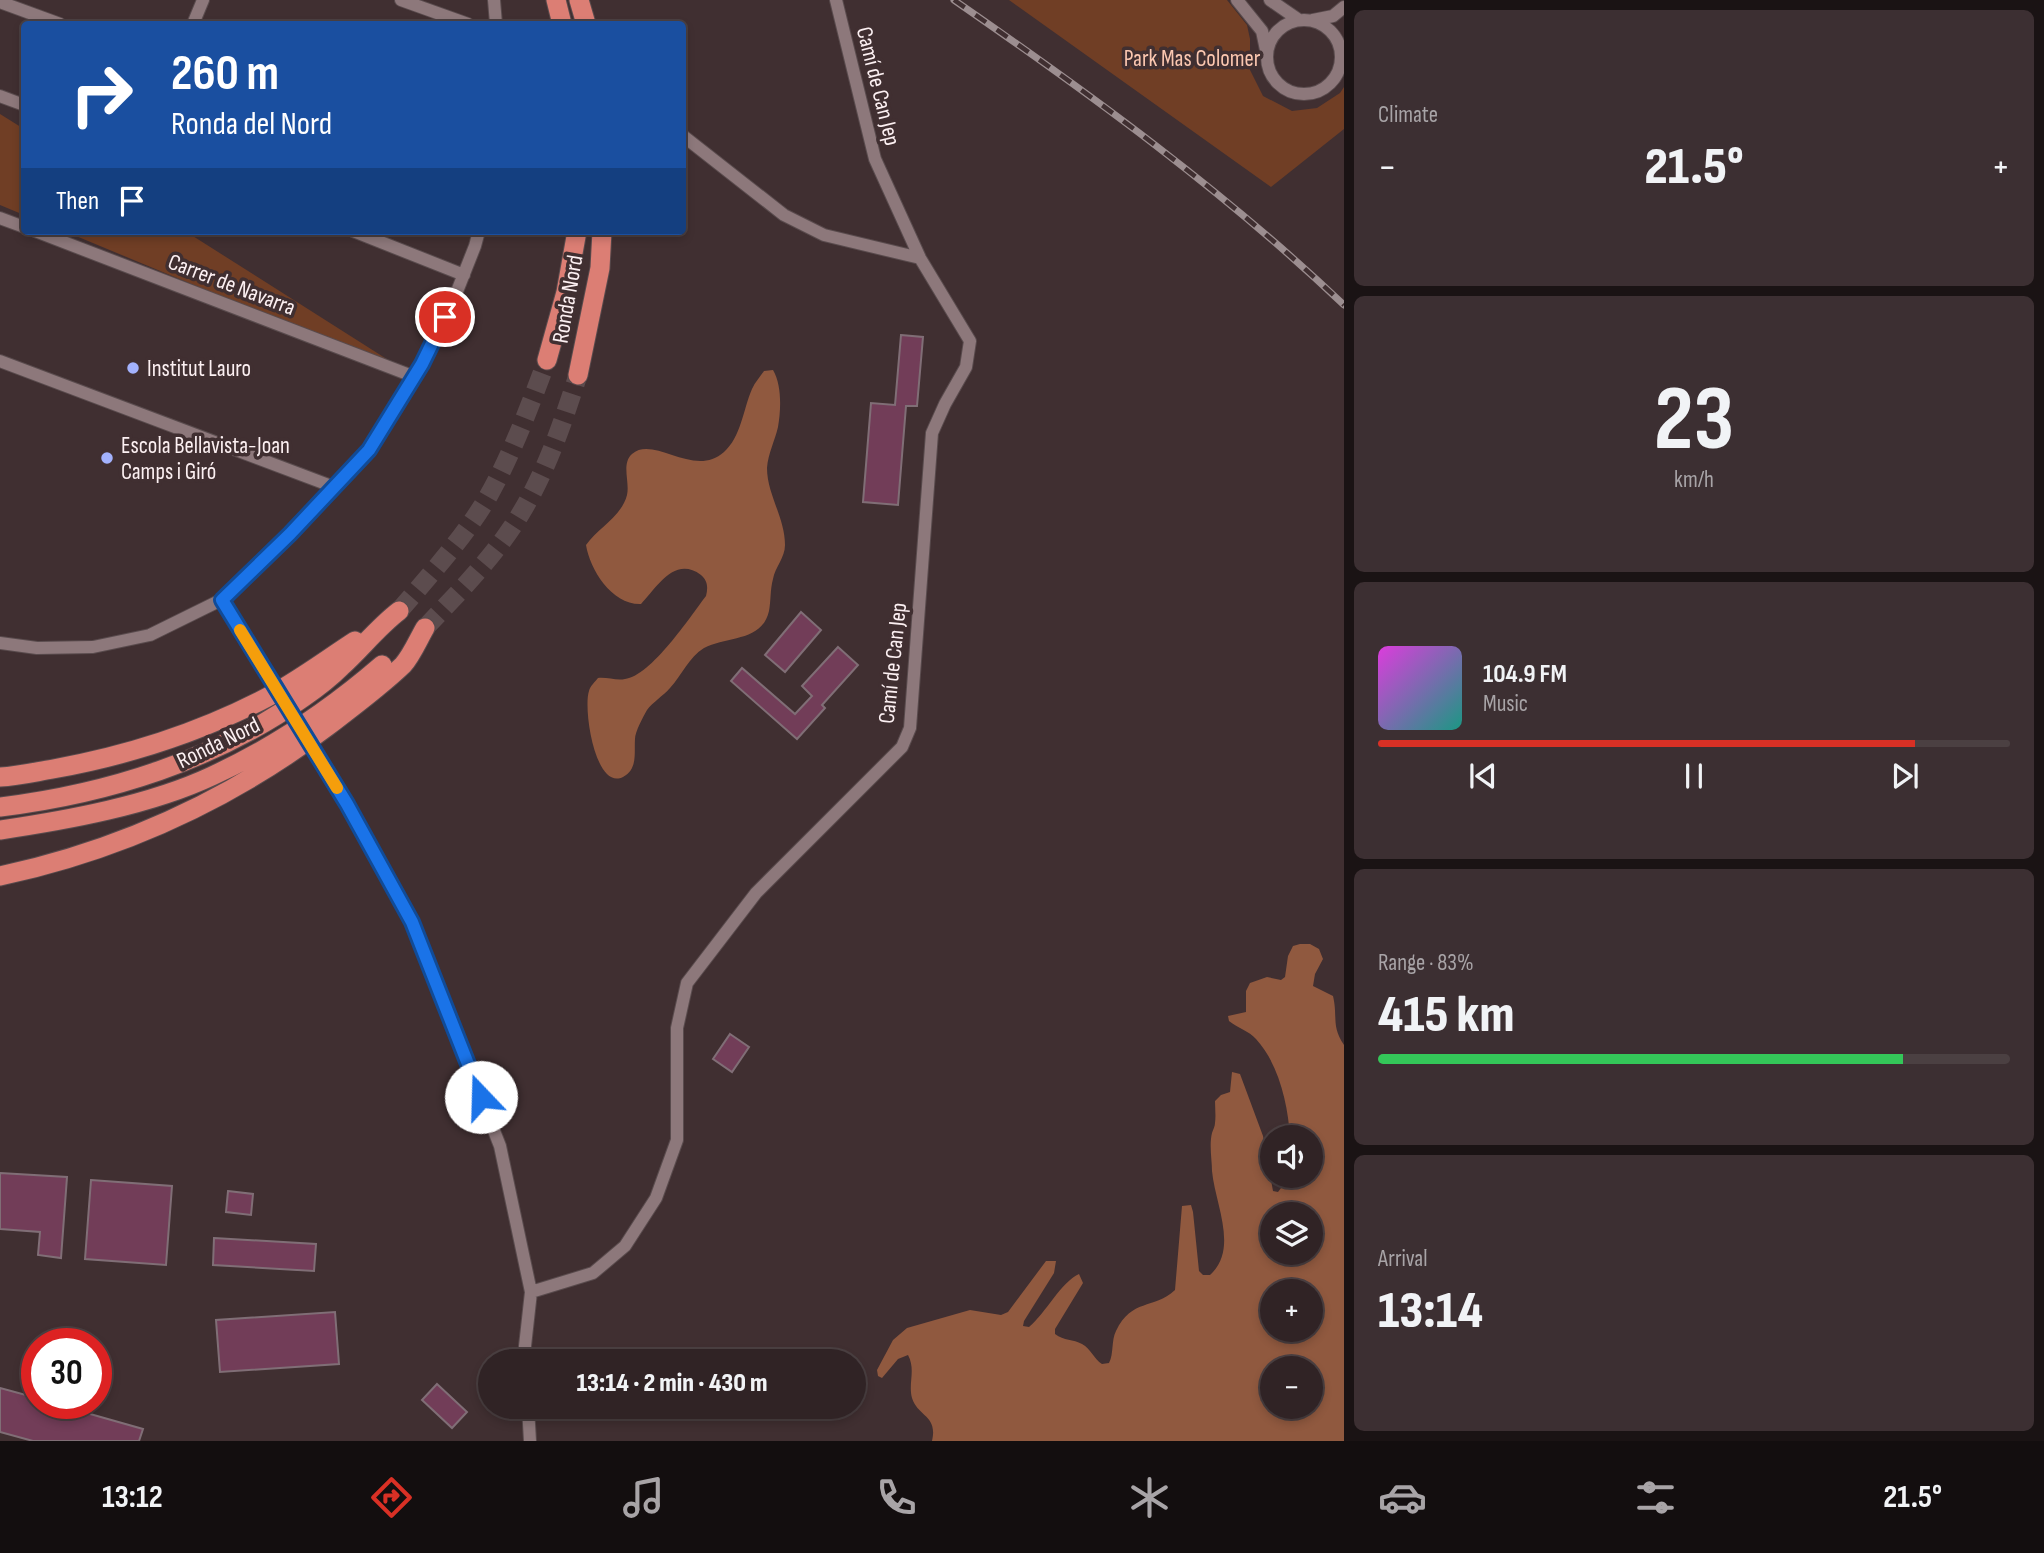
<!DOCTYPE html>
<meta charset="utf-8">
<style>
body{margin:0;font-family:"Sofia Sans Condensed",sans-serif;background:#3c2f32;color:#f1f3f6;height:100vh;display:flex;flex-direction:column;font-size:26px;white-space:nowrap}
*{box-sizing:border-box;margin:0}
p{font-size:23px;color:#a8a4a7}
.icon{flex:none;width:38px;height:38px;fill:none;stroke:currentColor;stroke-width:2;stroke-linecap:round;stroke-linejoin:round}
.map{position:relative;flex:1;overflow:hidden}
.drawer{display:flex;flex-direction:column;gap:10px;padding:10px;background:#1a1314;width:700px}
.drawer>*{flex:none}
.hud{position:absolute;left:21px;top:21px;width:665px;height:214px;border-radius:7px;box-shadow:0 4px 10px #0003,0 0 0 2px #4b4042;background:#1a4fa0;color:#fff;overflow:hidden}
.controls{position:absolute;left:1260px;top:1125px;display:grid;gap:14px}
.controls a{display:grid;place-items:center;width:63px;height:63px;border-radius:50%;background:#302325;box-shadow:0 4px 10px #0003,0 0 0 2px #4b4042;font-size:35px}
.speed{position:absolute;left:21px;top:1328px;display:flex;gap:14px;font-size:35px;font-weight:700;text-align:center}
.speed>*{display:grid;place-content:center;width:91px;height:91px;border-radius:50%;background:#302325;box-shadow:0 4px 10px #0003,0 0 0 2px #4b4042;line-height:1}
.speed .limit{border:10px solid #d22;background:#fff;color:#111}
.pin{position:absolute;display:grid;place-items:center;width:60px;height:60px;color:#fff;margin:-30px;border:4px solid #fff;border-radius:50%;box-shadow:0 2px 7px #0007}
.me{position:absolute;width:77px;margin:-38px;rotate:339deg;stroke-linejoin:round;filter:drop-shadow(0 0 5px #0008)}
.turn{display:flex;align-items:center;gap:24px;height:147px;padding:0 35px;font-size:32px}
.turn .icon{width:91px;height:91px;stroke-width:2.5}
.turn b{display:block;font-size:49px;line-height:60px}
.then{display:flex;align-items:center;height:66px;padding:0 35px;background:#0003;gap:14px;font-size:26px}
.big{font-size:52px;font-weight:800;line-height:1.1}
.drawer .card{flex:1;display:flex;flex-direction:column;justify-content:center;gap:10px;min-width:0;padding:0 24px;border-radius:10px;background:#3c2f32}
.drawer .dial{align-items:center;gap:0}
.dial b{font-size:91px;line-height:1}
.song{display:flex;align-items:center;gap:21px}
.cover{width:84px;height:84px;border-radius:10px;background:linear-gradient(135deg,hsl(300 70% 55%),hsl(170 70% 35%))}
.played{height:7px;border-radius:4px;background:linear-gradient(90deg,#d93025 85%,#4b4042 85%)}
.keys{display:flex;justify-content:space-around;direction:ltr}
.heat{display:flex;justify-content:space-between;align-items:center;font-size:38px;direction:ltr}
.charge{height:10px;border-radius:5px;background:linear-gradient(90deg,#34c759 83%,#4b4042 0)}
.trip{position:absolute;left:478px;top:1349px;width:388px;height:70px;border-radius:35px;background:#302325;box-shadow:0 4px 10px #0003,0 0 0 2px #4b4042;font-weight:800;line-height:70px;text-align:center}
.dock{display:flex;height:112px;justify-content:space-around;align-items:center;background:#130e0f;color:#a8a4a7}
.dock .icon{width:49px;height:49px}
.dock .on{color:#d93025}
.dock b{font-size:32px;color:#f1f3f6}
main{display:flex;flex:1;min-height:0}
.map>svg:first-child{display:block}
</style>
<main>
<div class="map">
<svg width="1344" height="1441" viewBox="0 0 1344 1441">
<rect width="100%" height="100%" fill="#402f31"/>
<path fill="#703e25" d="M1009,0h218l20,25 3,14v31l13,26 29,15 25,-3 23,-15 4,-6v42l-73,58z
M0,114l24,15v86l-24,-10z
M64,231h121l230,146z"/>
<path fill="#90593f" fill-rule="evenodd" d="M773,370c9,15 8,40 5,57 -3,13 -10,27 -11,41 0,26 18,50 18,77 0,13 -10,22 -12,34 -3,11 -2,22 -4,32 -7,31 -42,25 -65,37 -15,9 -22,27 -34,40 -7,8 -17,14 -23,22 -4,7 -12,22 -12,29 -1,14 3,30 -12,38 -28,14 -40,-69 -34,-86 1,-5 6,-9 9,-13 9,-1 19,3 27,1 26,-3 65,-62 81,-83 2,-8 2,-15 -5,-21 -27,-20 -45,14 -60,29 -29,1 -51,-34 -55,-59 12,-17 36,-29 41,-50 3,-13 -6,-31 5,-41 22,-19 62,25 92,-2 17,-15 19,-42 28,-63 3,-7 8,-12 12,-18z
M1300,944h10l9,5 4,10 -8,15 -2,12 20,10c5,21 -2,30 11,49v396h-412c6,-26 -14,-24 -20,-43 -4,-15 4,-28 -4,-43l-10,4 -16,19 -4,-2 -1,-6 16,-30 14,-12 63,-18 31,5 7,-3 38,-51h10l-2,12 -30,48 -1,5 6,1c17,-14 32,-45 50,-53l4,9 -28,46v5c9,7 18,5 27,10 9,5 12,15 20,20l7,-1c5,-10 2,-22 7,-32 16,-33 37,-21 59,-41l7,-84 9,-1 2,7 6,59 4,4h7c29,-26 5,-71 2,-104 0,-11 -3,-26 0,-38 1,-3 3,-7 3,-10 1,-7 0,-15 0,-22l6,-6 9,-3 2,-20 8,2 23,62 10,55 5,1 3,-4 2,-12h28v-38l-21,-1c-2,-32 -11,-73 -34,-98 -7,-8 -18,-11 -27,-18l-1,-5 18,-4v-21l4,-8 17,-6 14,3 4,-3 3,-21 5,-10zM1272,1214h39v39h-39zM1272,1292h39v38h-39zM1272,1368h39v39h-39z"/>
<path fill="#723d58" stroke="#806e76" stroke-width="2" d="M901,335l22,2 -6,69h-11l-8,99 -35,-3 8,-99 24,2z
M801,612l20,18 -36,42 -20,-17z
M838,647l20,18 -36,40 3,3 -28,31 -66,-58 11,-13 53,46 17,-18 -10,-10z
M730,1034l19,13 -17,25 -19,-13z
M0,1173l67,4 -6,81 -23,-3 2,-23 -40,-3z
M91,1180l81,6 -6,79 -81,-6z
M228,1191l25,3 -2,21 -25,-3z
M214,1238l102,6 -2,27 -101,-6z
M335,1312l4,52 -119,8 -4,-52z
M437,1384l30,28 -15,16 -30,-28z
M0,1388l37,10v6h18l88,25 -4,12h-106l-33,-9z"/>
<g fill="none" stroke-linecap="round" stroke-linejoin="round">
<path stroke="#5c4c4e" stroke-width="19" stroke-dasharray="19 10" stroke-linecap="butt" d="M399,611c30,-35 62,-70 86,-109 26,-45 44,-94 62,-142
M425,628c33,-35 72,-74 96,-115 26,-43 42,-91 57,-138"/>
<g stroke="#594b4d" stroke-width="14">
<path id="minor" d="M401,0l67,24
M494,0l2,24
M1237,0l25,31 4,19
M1270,0l29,20
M0,2l60,22
M1313,20l20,-4 11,-9
M1267 57a37 37 0 1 1 74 0a37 37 0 1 1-74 0Z
M193,24l10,-24
M0,96l24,9
M682,135l102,80 40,20 96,23
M0,218l24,9
M35,231l380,146
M353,231l111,44
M0,361l334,126
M221,600l29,47
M0,643l37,5 56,-1 57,-12 71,-35 69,-66 79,-84 58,-95 27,-56 21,-53 4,-15
M347,804l65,118 88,224 31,146 -6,54 1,16
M531,1292l62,-19 32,-27 31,-48 21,-58v-112l10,-45 69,-90 146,-146 8,-19 22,-295 13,-29 21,-37 4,-26 -50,-83 -45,-99 -39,-159
M528,1407l2,34"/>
</g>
<g stroke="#594b4d" stroke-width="21">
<path id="trunk" d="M556,0l6,24
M579,0l7,24
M547,360l19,-68 11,-61
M578,375l22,-107 2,-37
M0,777c18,-1 35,-5 53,-8 72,-13 142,-35 207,-68 34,-17 64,-40 95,-60
M0,807c107,-13 216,-47 304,-110 13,-9 26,-19 37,-30 20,-18 37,-40 58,-56
M0,830c68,-10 150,-25 212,-54 61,-28 119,-67 170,-111
M0,876c120,-26 230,-76 328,-150 25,-19 52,-39 75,-61 9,-10 15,-25 22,-37"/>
</g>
<use href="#minor" stroke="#8d787b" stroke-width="12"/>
<use href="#trunk" stroke="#dc7e74" stroke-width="19"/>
<g stroke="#9c8e90" stroke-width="7">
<path id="rail" d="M954,0c136,94 270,191 390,305"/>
</g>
<use href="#rail" stroke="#402f31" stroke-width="4.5" stroke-dasharray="13" stroke-linecap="butt"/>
<g stroke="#594b4d" stroke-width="14" stroke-linecap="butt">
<path id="minor-bridge" d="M250,647l97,157"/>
</g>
<use href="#minor-bridge" stroke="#8d787b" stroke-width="12"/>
</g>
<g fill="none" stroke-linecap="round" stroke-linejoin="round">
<g stroke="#114b97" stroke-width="18">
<path id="route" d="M445,317l-23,47 -53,86 -79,84 -68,66 125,204 65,118 69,175"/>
</g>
<use href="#route" stroke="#1a73e8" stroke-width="12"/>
<path stroke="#f59e0b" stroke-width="12" d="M240,630l97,158"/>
</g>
<g fill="#a3b2fd" stroke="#402f31" stroke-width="2.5">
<circle cx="133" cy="368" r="7"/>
<circle cx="107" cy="458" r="7"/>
</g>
<g text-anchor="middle" stroke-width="7" stroke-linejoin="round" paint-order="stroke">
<g font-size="23" fill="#fbc7b0" stroke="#402f31">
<text x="1192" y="66">Park Mas Colomer</text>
</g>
<g font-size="23" fill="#fcf0f2" stroke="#402f31">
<text transform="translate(879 86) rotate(76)" y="8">Camí de Can Jep</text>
<text transform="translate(232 284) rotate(21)" y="8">Carrer de Navarra</text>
<text transform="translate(567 299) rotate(-80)" y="8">Ronda Nord</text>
<text transform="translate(892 663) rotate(-84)" y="8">Camí de Can Jep</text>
<text transform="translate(218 742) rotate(-26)" y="8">Ronda Nord</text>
</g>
<g font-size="23" fill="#fcf0f2" stroke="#402f31" text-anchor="start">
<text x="147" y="376">Institut Lauro</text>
<text x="121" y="453">Escola Bellavista-Joan<tspan x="121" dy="26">Camps i Giró</tspan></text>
</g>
</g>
</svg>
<div class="controls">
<a><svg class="icon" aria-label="sound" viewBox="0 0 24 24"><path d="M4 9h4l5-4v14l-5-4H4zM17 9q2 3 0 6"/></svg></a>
<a><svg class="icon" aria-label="layers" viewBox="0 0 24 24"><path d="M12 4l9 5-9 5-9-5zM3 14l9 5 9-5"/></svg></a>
<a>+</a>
<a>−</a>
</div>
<div class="speed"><div class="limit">30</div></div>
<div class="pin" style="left:445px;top:317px;background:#d93025"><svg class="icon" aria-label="arrive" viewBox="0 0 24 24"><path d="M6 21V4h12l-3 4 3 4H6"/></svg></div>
<svg class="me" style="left:481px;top:1097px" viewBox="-20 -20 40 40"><circle r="19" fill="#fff"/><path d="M0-13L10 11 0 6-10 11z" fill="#1a73e8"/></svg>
<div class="trip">13:14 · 2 min · 430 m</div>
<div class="hud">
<div class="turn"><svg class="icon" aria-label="right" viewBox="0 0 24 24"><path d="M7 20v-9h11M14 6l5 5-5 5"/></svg><div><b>260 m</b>Ronda del Nord</div></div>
<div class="then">Then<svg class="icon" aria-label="arrive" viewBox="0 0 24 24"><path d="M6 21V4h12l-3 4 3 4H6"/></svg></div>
</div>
</div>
<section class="drawer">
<div class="card"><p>Climate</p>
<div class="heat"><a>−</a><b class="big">21.5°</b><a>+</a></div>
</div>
<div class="card dial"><b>23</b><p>km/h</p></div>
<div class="card">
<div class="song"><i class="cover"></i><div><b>104.9 FM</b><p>Music</p></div></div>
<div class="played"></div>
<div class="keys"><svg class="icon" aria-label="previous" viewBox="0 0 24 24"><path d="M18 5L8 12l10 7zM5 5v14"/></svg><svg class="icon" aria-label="pause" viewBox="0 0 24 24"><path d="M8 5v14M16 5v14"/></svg><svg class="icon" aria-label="next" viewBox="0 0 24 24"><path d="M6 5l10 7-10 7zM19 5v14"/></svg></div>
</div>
<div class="card"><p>Range · 83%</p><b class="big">415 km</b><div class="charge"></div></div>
<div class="card"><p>Arrival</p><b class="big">13:14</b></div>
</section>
</main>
<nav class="dock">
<b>13:12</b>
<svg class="icon on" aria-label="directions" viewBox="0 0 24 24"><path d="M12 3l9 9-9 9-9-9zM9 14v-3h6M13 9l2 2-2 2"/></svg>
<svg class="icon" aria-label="music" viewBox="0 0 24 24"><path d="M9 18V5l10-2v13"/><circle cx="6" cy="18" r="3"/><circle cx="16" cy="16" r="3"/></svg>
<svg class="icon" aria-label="phone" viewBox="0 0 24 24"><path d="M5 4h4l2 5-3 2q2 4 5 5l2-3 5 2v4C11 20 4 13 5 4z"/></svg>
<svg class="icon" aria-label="climate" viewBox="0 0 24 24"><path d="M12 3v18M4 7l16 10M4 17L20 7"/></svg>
<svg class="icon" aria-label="car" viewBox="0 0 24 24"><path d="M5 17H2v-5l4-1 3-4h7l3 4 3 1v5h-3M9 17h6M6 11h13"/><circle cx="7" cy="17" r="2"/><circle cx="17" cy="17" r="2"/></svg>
<svg class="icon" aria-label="filters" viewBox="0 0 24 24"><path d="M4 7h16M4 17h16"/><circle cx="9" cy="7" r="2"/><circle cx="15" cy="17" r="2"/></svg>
<b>21.5°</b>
</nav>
